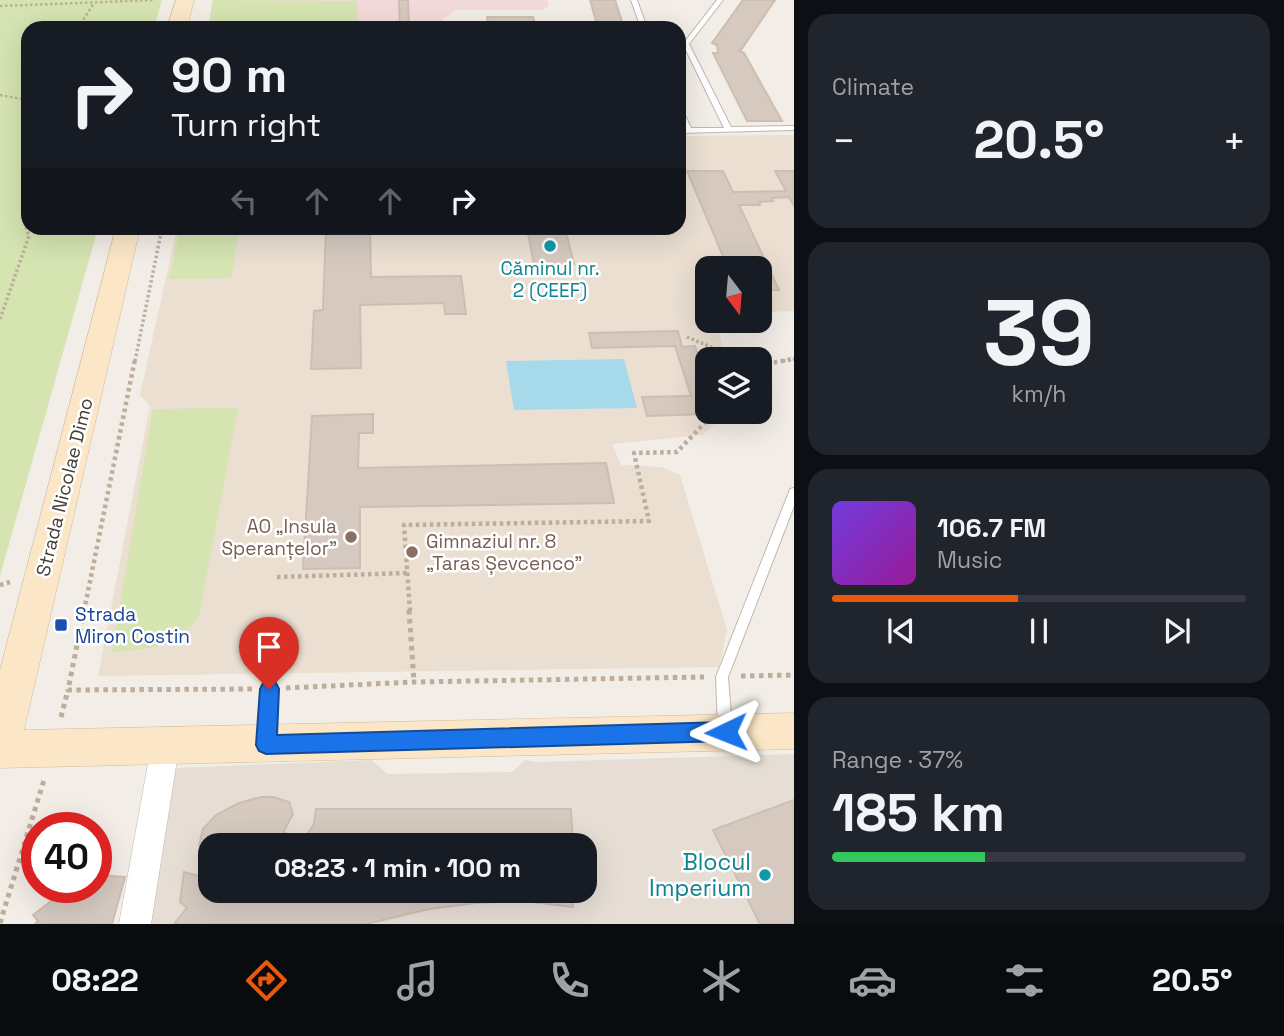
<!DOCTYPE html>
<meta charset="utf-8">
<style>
body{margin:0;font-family:"Space Grotesk",sans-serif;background:#20242c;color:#f1f3f6;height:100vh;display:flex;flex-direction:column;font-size:26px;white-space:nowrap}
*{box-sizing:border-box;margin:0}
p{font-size:23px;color:#9ea1a6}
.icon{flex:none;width:38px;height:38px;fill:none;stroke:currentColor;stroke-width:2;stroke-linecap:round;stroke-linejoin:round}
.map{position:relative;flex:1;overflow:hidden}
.panel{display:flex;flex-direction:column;gap:14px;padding:14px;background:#0d0f14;width:490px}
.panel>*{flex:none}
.top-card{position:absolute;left:21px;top:21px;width:665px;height:214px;border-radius:21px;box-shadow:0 7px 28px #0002;background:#171b24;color:#f1f3f6;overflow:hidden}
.needle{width:46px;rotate:164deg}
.buttons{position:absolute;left:695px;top:256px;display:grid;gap:14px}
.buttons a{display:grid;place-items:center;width:77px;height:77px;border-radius:14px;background:#171b24;box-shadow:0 7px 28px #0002;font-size:35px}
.speed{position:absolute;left:21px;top:812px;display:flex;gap:14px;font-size:35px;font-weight:700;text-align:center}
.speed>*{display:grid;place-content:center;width:91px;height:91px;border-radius:50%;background:#171b24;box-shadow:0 7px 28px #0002;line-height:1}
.speed .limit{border:10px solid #d22;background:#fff;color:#111}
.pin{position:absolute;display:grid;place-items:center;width:60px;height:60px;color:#fff;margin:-72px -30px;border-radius:50% 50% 50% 0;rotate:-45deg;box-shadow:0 0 7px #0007}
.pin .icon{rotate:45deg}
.me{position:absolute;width:77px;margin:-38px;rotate:268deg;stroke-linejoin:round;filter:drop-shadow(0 0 5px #0008)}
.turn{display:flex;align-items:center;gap:24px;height:147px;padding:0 35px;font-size:32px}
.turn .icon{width:91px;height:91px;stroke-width:2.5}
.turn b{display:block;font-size:49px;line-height:60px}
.lanes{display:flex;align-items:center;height:66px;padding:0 35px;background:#0003;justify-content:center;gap:35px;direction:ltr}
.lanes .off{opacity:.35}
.big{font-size:52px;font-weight:600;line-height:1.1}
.panel .card{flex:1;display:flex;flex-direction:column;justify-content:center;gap:10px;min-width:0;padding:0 24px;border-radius:21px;background:#20242c}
.panel .dial{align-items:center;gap:0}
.dial b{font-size:91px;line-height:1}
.song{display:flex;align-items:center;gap:21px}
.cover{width:84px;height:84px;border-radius:10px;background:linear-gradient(135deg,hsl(260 70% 55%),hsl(300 70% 35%))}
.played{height:7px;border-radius:4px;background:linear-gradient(90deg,#ea580c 45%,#363941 45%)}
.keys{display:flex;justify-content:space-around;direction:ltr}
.heat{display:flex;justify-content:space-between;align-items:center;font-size:38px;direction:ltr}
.charge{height:10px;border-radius:5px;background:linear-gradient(90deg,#34c759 37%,#363941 0)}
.trip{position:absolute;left:198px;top:833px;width:399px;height:70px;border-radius:21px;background:#171b24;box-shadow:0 7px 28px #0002;font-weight:600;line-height:70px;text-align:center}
.dock{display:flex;height:112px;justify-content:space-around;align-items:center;background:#090b0e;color:#9ea1a6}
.dock .icon{width:49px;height:49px}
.dock .current{color:#ea580c}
.dock b{font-size:32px;color:#f1f3f6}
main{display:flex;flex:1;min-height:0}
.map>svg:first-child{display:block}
</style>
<main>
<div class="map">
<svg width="794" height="924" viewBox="0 0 794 924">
<rect width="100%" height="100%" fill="#f2ede6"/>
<path fill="#e6ded5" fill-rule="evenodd" d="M794,754v170h-646l25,-153 4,-3 195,-8 15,14 125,-2 13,-12 11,2zM210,845h374v46h-374z"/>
<path fill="#eadfd1" d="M794,135v176l-34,1v-44h-53v52h8l12,39h-20v52h21l-25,24 -91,9 9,21 40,2 19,8 47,155 -8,37 -621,9 52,-270 -10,-11 37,-167h502v-92z"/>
<path fill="#f2dadb" d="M213,0h335l1,6 -7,4h-86l-13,9 1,9h-236z"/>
<path fill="#d5e4b1" d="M0,0h162l-8,28h-126v200h70l-98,348z
M213,0l144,1 1,20 10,7h-160z
M180,228h59l-8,50 -62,1z
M238,408l-39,209c-26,32 -49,32 -87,35l41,-243z"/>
<path fill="#a6daeb" d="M624,359l13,49 -123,2 -8,-49z"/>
<path fill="#d6cac0" stroke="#cdbeb0" stroke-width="2" d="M399,0h9l1,28h-9z
M590,0h25l9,28h-26z
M743,0h32l-34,50h-3l6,3 38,68h-35l-34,-68h5l-1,-8 -5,-2z
M487,17h46l3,11h-47z
M687,171h36l10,21 53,-1 -11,-20h19v35l-5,-9 -17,1 1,3 -14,1 1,3h-21l40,85h-19v-22h-32z
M326,228h44l1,49 90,-1 5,38h-21l-1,-11 -84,2 1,63 -50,1 3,-58 9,-1z
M527,228h38l9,36h-40z
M678,331l4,16 13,-1 12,36v13l-7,1 6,18 -59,2 -5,-19 49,-1 -16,-50 -83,2 -3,-15z
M373,414v19h-14l-1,35 248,-5 8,40 -254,4v61l-57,1 9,-153z
M261,797h12l16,5 4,12 -9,17 9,14h-83v8l-11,-8 4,-16 13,-14 23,-12z
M794,800v124h-34l-47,-94z
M316,809h255l2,36h-273l14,-21z
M184,872l26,7v12h363v16l-49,-6 -48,2 -47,6 -63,15h-192l13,-16 -7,-6z
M96,875l29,2 -13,47h-77l3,-3 -5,-6 21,-16 -2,-5 10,-7h34z"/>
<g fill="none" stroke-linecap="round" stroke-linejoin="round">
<g stroke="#c0b6ad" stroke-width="2">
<path id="lane" d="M631,0h6l10,28h-6z
M717,0h6l-34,44 42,83 63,-1v4l-115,3v-4h4l-4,-10v-10l4,2 8,17h33l-41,-84z
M794,488v18l-66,171 4,50 -2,4 -5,2 -5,-2 -2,-4 -2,-50 73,-185 1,-3z
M269,683l4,2 2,4 -1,49 -2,4 -5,2 -5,-2 -2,-4 3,-49 2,-4z"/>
</g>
<g stroke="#c0b6ad" stroke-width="1">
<path id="street" d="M165,734l10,4 4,9 -28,177h-32l32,-177 4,-9z"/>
</g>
<g stroke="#d2bb9b" stroke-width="1">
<path id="secondary" d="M176,0h18l-7,28h-20z
M116,228h24l-116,502 770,-17v36l-794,19v-98z"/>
</g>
<path stroke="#bead9c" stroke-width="2.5" stroke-dasharray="2.5 2.5" stroke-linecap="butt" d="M0,6l155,-6
M78,28l16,-25
M0,95l28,5"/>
<path stroke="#bead9c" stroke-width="3.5" stroke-dasharray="2.5 2.5" stroke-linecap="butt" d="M0,319l29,-83 -4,-12 3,-29
M687,337l24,10 6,12
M135,361l27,-133
M783,361l11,-2"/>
<path stroke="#bead9c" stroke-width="4.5" stroke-dasharray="3.5 3.5" stroke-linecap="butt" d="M760,365l33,-6
M277,577l130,-4
M0,585l10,-3
M84,611l51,-252
M410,611l-6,-86 245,-4 -15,-68 43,-1 39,-41"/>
<path stroke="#bead9c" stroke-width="5" stroke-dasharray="4.5 4.5" stroke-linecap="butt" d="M84,610l-16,80 185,-1
M409,610l5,72
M741,676l53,-1
M286,688l128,-6 290,-5
M61,717l7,-27
M0,923l44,-143"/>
<use href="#lane" fill="#fff" fill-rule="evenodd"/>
<use href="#street" fill="#fff" fill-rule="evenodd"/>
<use href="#secondary" fill="#fbe7c7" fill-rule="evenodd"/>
</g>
<path fill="#1a73e8" stroke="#114b97" stroke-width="2" d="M269,680l7,3 3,6 -2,46 449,-13 7,3 3,7 -3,6 -7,3 -460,13 -7,-3 -3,-6 4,-56 3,-6z"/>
<g fill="#0f9aa8" stroke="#fff" stroke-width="2.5">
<circle cx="550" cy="246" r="7"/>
<circle cx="765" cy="875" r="7"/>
</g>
<g fill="#8d6e63" stroke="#fff" stroke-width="2.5">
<circle cx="351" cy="537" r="7"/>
<circle cx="412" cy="552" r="7"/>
</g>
<rect fill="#1a4fb4" stroke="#fff" stroke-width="2.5" x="54" y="618" width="14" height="14" rx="3.5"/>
<g text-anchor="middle" stroke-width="5" stroke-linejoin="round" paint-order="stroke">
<g font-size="19" fill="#0d838f" stroke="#fff">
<text x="550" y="275">Căminul nr.<tspan x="550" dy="22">2 (CEEF)</tspan></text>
</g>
<g font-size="19" fill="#443d36" stroke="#fff">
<text transform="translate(64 487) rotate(-76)" y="7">Strada Nicolae Dimo</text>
</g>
<g font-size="19" fill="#785e54" stroke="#fff" text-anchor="end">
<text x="337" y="533">AO „Insula<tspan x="337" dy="22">Speranțelor”</tspan></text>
<text x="426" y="548" text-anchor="start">Gimnaziul nr. 8<tspan x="426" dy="22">„Taras Șevcenco”</tspan></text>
</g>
<g font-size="19" fill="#164399" stroke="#fff" text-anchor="start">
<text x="75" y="621">Strada<tspan x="75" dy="22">Miron Costin</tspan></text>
</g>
<g font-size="23" fill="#0d838f" stroke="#fff" text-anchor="end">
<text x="751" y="870">Blocul<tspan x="751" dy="26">Imperium</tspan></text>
</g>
</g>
</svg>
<div class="buttons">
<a><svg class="needle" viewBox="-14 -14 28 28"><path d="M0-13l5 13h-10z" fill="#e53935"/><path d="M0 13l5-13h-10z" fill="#9ea1a6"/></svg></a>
<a><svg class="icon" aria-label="layers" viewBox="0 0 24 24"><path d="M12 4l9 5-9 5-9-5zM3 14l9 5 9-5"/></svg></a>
</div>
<div class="speed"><div class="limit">40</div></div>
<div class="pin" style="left:269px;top:689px;background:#d93025"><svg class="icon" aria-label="arrive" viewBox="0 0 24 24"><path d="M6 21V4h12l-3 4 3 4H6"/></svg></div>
<svg class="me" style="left:726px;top:732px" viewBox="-20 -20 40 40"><path d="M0-17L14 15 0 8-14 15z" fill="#1a73e8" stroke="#fff" stroke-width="4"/></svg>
<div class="trip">08:23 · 1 min · 100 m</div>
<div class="top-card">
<div class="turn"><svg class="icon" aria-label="right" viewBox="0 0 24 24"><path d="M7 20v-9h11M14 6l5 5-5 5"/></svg><div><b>90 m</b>Turn right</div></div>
<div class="lanes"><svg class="icon off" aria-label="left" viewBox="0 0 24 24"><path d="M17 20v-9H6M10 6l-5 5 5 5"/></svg><svg class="icon off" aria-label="ahead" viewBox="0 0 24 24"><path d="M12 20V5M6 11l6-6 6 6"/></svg><svg class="icon off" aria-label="ahead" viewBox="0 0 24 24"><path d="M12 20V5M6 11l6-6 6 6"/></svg><svg class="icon" aria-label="right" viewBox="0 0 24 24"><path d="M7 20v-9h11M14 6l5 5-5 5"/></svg></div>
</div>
</div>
<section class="panel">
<div class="card"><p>Climate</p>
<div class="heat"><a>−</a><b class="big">20.5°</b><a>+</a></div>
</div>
<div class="card dial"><b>39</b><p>km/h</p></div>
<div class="card">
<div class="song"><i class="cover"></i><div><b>106.7 FM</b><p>Music</p></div></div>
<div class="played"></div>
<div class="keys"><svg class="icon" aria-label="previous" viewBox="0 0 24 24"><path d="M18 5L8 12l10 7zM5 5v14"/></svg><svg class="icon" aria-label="pause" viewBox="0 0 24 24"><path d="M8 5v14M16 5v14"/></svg><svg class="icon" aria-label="next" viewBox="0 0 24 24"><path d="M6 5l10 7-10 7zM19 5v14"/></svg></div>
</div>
<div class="card"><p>Range · 37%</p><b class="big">185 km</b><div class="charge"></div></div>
</section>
</main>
<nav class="dock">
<b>08:22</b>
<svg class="icon current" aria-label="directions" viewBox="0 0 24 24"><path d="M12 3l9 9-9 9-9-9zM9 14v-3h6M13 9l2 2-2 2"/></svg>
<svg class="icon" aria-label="music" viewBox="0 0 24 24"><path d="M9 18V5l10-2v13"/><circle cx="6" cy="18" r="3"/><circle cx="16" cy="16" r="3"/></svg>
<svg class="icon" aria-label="phone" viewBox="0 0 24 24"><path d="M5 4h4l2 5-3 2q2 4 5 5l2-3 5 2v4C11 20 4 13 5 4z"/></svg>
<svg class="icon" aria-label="climate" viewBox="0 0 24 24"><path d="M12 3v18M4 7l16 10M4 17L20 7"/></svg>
<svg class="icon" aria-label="car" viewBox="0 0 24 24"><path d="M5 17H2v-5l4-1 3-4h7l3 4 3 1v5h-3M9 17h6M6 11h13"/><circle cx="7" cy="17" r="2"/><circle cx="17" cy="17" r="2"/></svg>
<svg class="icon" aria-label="filters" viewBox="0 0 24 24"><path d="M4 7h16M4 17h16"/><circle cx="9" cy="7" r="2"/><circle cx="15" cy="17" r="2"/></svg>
<b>20.5°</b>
</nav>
